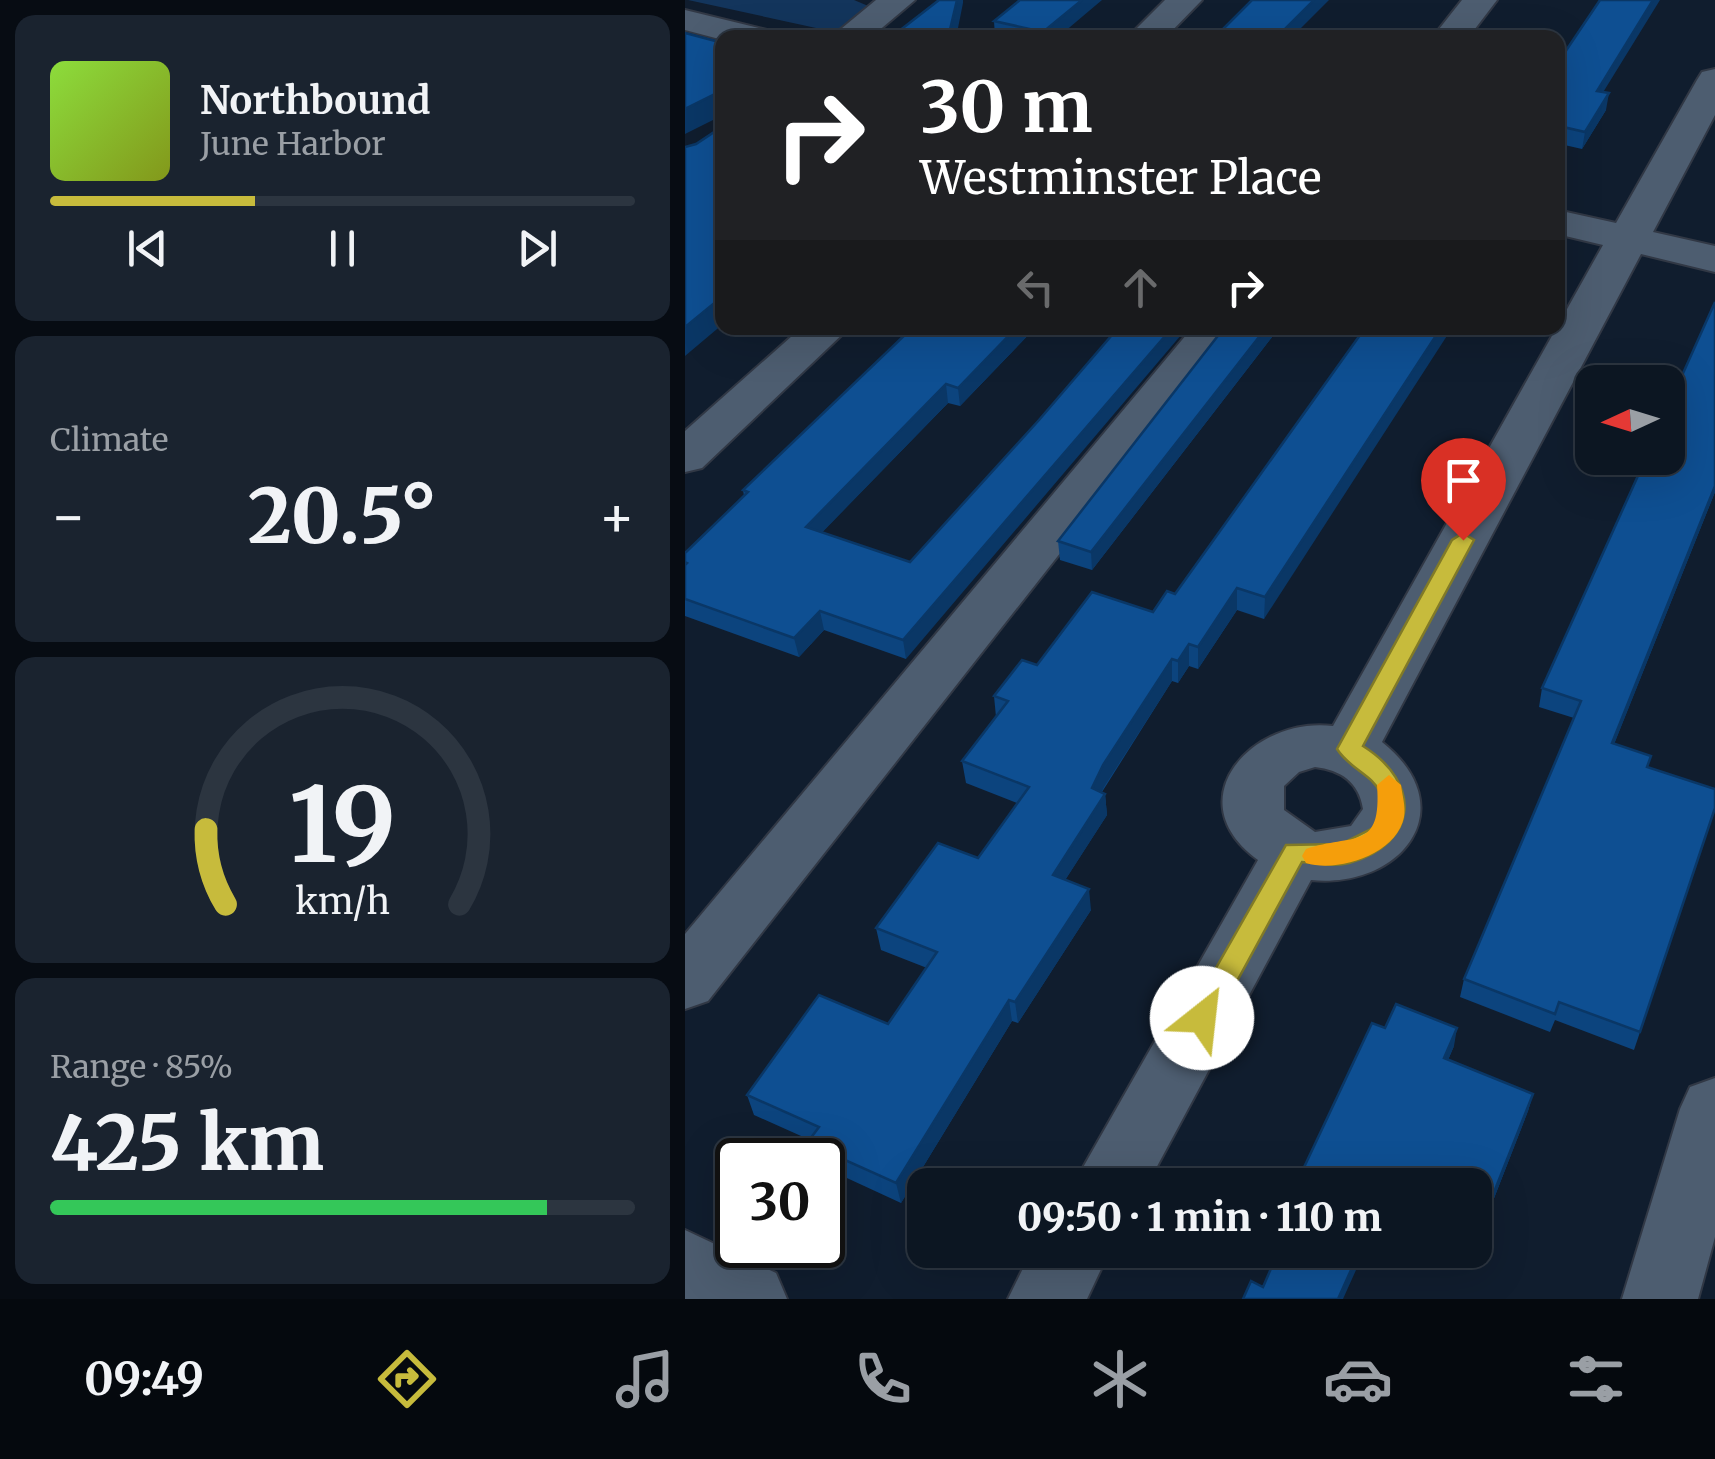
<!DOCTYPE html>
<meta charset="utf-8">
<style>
body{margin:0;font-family:Merriweather,serif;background:#1a232f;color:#f1f3f6;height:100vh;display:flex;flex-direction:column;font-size:38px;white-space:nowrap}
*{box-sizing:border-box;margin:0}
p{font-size:32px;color:#9a9fa5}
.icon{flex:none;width:55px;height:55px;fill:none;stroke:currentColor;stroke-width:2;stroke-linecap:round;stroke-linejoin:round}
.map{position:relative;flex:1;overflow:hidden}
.side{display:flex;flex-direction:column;gap:15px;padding:15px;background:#070c13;width:685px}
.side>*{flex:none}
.top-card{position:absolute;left:30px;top:30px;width:850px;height:305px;border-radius:20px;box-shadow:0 10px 40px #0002,0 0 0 2px #2c3540;background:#202124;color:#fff;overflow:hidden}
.needle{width:65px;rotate:266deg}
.fabs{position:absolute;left:890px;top:365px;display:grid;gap:20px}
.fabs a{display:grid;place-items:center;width:110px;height:110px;border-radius:20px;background:#0c1622;box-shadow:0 10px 40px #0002,0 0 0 2px #2c3540;font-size:50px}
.speed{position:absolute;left:30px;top:1138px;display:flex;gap:20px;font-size:50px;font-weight:700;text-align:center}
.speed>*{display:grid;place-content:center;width:130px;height:130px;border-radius:50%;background:#0c1622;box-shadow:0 10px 40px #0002,0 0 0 2px #2c3540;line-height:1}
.speed .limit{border:5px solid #111;border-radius:15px;background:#fff;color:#111}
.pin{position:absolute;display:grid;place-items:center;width:85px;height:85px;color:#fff;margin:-102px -42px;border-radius:50% 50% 50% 0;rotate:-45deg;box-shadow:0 0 10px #0007}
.pin .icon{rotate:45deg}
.me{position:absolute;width:110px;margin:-55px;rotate:29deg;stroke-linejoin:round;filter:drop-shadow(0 0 8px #0008)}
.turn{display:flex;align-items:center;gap:35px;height:210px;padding:0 40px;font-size:45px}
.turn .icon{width:130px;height:130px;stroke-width:2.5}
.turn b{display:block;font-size:70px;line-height:85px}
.lanes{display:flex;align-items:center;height:95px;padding:0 40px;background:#0003;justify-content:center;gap:50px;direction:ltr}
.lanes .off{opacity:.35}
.big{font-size:75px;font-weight:800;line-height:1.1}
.side .card{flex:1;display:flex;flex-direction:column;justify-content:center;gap:15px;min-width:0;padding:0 35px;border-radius:20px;background:#1a232f}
.side .dial{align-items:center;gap:0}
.dial svg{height:260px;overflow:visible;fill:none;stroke:#2c3540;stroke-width:7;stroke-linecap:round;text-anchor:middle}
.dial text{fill:#f1f3f6;stroke:none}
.song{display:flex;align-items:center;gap:30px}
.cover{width:120px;height:120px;border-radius:15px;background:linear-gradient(135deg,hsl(90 70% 55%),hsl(70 70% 35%))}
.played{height:10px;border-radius:5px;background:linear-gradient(90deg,#c7bb3c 35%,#2c3540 35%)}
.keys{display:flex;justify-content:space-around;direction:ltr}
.heat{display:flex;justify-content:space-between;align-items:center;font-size:55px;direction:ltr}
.charge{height:15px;border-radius:8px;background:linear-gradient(90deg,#34c759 85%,#2c3540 0)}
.trip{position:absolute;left:222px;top:1168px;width:585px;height:100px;border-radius:20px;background:#0c1622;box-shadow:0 10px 40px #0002,0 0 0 2px #2c3540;font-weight:800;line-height:100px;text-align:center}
.menu{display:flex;height:160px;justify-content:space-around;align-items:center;background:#05090e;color:#9a9fa5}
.menu .icon{width:70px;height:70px}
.menu .selected{color:#c7bb3c}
.menu b{font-size:45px;color:#f1f3f6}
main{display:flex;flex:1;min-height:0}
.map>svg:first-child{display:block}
</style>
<main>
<section class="side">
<div class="card">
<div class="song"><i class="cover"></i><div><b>Northbound</b><p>June Harbor</p></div></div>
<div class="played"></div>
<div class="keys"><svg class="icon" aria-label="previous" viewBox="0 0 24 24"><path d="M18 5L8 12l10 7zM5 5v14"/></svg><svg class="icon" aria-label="pause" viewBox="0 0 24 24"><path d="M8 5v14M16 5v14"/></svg><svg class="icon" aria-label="next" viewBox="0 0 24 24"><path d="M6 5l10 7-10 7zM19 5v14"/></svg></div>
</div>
<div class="card"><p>Climate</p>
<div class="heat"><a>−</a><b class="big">20.5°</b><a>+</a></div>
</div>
<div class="card dial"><svg viewBox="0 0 100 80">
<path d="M14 69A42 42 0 1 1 86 69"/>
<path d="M14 69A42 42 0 0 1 8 46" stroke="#c7bb3c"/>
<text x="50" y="56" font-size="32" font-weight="700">19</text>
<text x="50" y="72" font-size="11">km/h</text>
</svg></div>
<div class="card"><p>Range · 85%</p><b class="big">425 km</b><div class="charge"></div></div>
</section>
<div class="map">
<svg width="1030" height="1299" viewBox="0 0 1030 1299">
<rect width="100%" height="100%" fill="#101d2e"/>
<path fill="#13355c" d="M3,0h166l19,8 -34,25z"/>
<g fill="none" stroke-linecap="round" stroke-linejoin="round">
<g stroke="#313845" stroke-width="4">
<path id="minor" d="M191,0h39l-45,38h-40z
M480,0h37l-37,38h-38z
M777,0h35l-29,38h-36z
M0,10l86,21 5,7 -53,2 -38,-10z
M1030,69v46l-62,117 62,14v26l-74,-18 -259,488c83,66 19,147 -71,138l-164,305h-74l185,-325c-83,-60 -5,-144 75,-134l270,-481 -46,-11v-24l59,13 81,-143 5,-8zM630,767c26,3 44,15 48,42l-12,17 -36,6 -31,-22v-24l15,-14z
M116,328h48l-147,140 -17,4v-41z
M507,328h45l-529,673 -23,8v-75z
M1030,1078v159l-17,62h-76l58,-190 10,-22z
M0,1230l91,43 11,26h-102z
M347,1250h78l-23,49h-79z"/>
</g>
<use href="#minor" fill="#4d5d70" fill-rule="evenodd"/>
</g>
<path fill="#0c447e" d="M335,0l37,38 -62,-1 -1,-16z
M872,64l46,28 3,18 -24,39 -22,-5 -3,4z
M1030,302v190l-101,252 34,23 67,41 -81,242 -79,-30 -5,12 -90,-35 4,-18 110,-261 -35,-11 3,-19z
M227,328h123l-75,78 -12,-3 -126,129 88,30 -4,97 -82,-29 -25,27 -114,-41v-63l59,-57 -1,-6z
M539,328h55l-187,242 -32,-10 -2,-19z
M680,328l-101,291 -27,-9 -39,59 -9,-3 -11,17 -6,-2 -70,111 3,2 2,21 -42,65 26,30 -73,113 -6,-2 -111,182 -78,-36v-7h-10l-6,-17 3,-3 -56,-25 -7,-20 141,-71 39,-56 -46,-18 -5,-22 102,-70 39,-55 -51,-20 -4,-22 34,-44 -2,-21 43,-31 116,-53 22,-18z
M769,1046l-6,14 85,34 -5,17 -53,136v-62h-176v-7z
M766,1250h23l-4,9z"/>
<path fill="#0a3766" d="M272,0h6v3l-7,35h-8z
M397,0h20l-45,38h-14v-6z
M629,0h15l-38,38h-15z
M968,0h7l-66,107 3,-16z
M34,92l4,23 -38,19v-25z
M924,93l-3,17 -24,39 3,-17z
M878,127l-3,17 -3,4v-13z
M38,296v28l-38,32v-29z
M331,328h19l-75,78 -2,-18z
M487,328h15l-281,331 -3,-19z
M581,328h13l-187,242 -1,-18z
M756,328h11l-188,291 1,-22z
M261,384l2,19 -138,142 -4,-18z
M1030,486v6l-108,270 5,-19z
M552,588v22l-39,59v-22z
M135,611l4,19 -25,27 -5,-19z
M504,644v22l-11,17v-22z
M487,659v22l-68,106 -11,23 -1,-22 11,-23z
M420,794l2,21 -52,81 -2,-21z
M404,889l2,21 -73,113 -3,-21z
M324,1000l3,21 -111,182 -5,-20z
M772,1028l-3,18 -13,30 3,-18z
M848,1094l-5,17 -53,136v-7z
M675,1250h5l-22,49h-5z"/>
<path fill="#0e4f92" stroke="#0a3766" stroke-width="2.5" d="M254,0h18l-9,38h-58z
M335,0h62l-39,32 -49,-11z
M567,0h62l-38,38h-62z
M915,0h53l-56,91 12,2 -24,39 -22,-5 -6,8v-71z
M0,33l38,10v253l-38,31v-180l11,-3 24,-16 -1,-36 -34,17z
M1030,302v184l-103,257 39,13 -4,11 68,22v19l-75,224 -81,-30 -4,12 -91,-35 117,-278 -39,-13 104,-230h21v-49z
M227,328h104l-58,60 -12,-4 -140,143 104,35 129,-142 79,-92h54l-269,312 -83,-29 -26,27 -109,-39v-34l2,-2 -2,-1v-9l63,-61 -5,-2z
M539,328h42l-175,224 -33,-11z
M680,328h76l-176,269 -28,-9 -39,59 -9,-3 -11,17 -6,-2 -69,106 -11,23 13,6 -52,81 36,14 -74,113 -6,-2 -113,183 -89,-40 12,-16 -72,-32 72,-100 69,29 49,-72 -61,-24 62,-85 40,15 51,-71 -67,-26 46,-60 -14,-5 28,-36 15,5 55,-73 61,20 14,-21 8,3z
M711,1004l61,24 -13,30 89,36 -58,146v-55h-168l1,-3 -9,-4 73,-155 13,5z
M594,1250h81l-22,49h-95l8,-18 12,6z"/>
<path fill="#c7bb3c" stroke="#817a27" stroke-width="2.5" d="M778,533l11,7 -111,206c59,37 56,97 -14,117 -14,4 -32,0 -47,-1l-90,165h-20l-4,-9 4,-8 94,-165 55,-1 32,-16c27,-49 -17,-49 -36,-79l115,-209z"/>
<path fill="#f59e0b" d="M704,775l12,10c1,9 5,22 3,32 -7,37 -66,56 -98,46l-4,-7 4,-7c47,-16 76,3 71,-64z"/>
</svg>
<div class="fabs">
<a><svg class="needle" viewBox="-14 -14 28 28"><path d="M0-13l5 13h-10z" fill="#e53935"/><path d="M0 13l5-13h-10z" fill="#9a9fa5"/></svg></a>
</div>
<div class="speed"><div class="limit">30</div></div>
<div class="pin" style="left:778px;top:540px;background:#d93025"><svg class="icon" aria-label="arrive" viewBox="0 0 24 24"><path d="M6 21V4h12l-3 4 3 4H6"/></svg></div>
<svg class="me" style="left:517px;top:1018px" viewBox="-20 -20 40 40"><circle r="19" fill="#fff"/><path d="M0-13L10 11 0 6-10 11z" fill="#c7bb3c"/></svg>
<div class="trip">09:50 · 1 min · 110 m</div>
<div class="top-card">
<div class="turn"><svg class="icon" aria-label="right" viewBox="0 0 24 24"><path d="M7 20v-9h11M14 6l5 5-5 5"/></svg><div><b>30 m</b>Westminster Place</div></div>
<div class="lanes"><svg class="icon off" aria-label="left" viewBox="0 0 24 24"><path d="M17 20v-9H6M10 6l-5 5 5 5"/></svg><svg class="icon off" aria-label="ahead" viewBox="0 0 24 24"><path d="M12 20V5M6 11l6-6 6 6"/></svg><svg class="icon" aria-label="right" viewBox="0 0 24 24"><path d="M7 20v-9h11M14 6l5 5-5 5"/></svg></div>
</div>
</div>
</main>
<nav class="menu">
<b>09:49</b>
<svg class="icon selected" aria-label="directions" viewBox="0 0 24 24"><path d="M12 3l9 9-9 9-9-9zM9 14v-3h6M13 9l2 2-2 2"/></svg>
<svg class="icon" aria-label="music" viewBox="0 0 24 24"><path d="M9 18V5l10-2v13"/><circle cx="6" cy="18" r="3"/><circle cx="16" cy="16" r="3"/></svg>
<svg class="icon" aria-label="phone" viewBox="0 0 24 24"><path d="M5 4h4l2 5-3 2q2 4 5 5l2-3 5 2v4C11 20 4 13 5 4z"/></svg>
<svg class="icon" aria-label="climate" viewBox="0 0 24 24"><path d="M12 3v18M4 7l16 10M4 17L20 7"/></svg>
<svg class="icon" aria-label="car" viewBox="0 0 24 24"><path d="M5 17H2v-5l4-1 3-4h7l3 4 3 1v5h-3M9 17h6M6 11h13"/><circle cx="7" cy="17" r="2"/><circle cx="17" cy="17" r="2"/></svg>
<svg class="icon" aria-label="filters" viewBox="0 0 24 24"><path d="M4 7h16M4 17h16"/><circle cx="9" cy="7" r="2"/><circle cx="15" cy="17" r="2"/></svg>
</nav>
